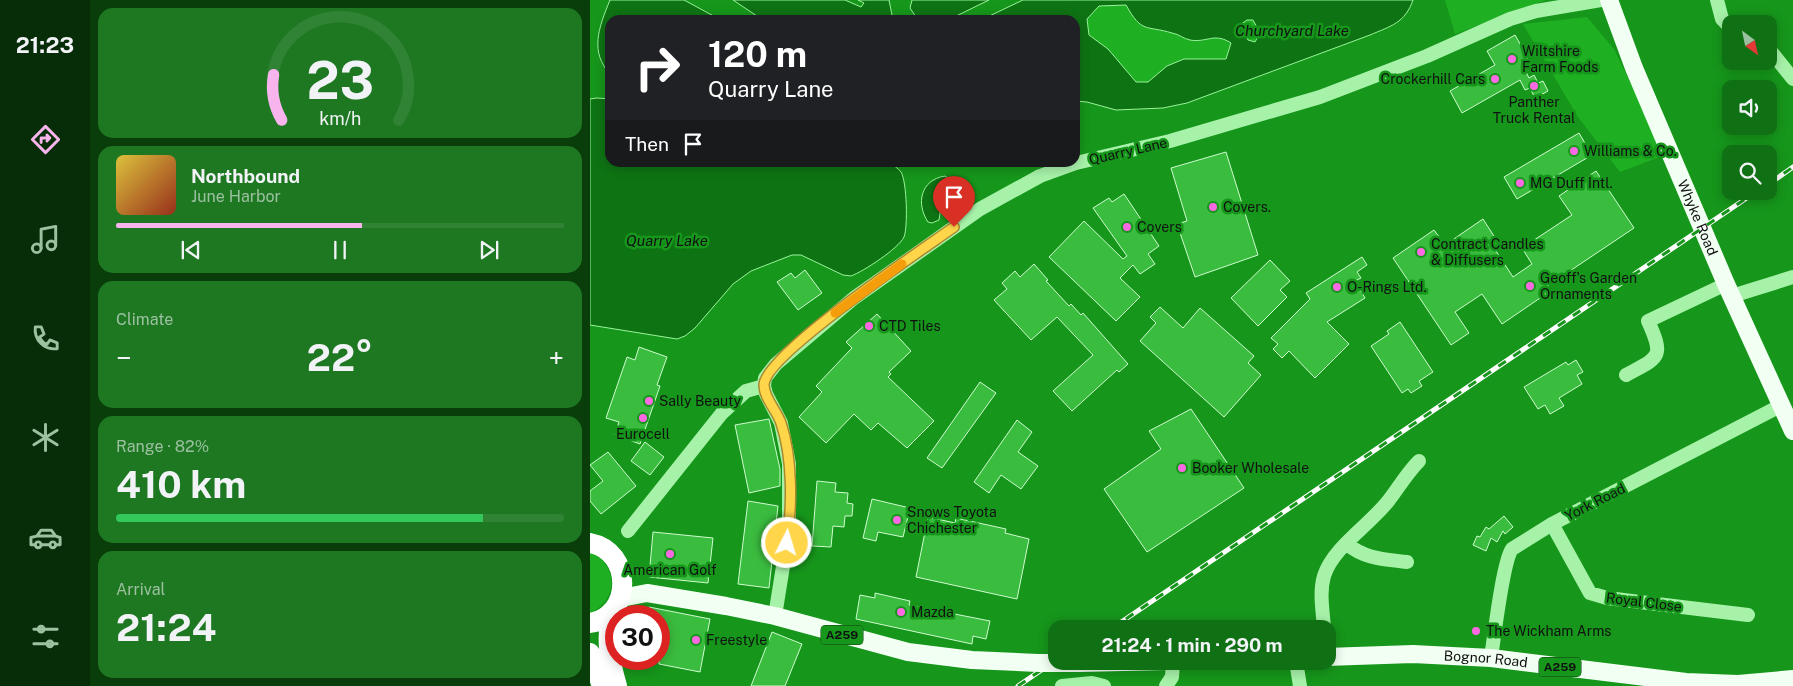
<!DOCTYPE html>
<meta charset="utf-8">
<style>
body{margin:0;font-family:"Public Sans",sans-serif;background:#1e7822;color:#f1f3f6;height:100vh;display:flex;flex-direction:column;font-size:19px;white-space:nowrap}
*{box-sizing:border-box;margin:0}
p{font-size:16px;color:#9cc1a0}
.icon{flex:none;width:28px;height:28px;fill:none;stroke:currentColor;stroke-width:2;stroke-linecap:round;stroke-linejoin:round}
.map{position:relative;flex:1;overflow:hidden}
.drawer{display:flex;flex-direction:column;gap:8px;padding:8px;background:#093e0b;width:500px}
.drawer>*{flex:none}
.banner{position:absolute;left:15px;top:15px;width:475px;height:152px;border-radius:15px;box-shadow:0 2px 12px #0003;background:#202124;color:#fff;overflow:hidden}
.needle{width:32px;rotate:147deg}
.fabs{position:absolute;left:1132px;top:15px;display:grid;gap:10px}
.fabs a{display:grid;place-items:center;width:55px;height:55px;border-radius:10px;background:#107014;box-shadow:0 2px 12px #0003;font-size:25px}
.speed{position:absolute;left:15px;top:605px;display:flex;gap:10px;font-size:25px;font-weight:700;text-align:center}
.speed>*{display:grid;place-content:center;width:65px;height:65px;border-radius:50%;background:#107014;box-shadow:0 2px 12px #0003;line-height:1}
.speed .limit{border:8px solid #d22;background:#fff;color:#111}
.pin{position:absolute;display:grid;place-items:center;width:42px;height:42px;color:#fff;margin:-51px -21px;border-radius:50% 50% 50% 0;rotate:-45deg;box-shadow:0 0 5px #0007}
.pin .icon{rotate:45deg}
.me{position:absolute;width:55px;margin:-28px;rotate:5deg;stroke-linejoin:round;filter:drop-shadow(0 0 4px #0008)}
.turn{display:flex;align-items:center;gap:18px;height:105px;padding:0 20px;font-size:22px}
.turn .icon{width:65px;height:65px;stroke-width:2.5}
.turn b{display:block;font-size:35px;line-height:42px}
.then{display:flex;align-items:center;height:48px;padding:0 20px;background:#0003;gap:10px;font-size:19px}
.big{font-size:38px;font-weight:700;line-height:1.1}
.drawer .widget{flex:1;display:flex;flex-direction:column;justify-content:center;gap:8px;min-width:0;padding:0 18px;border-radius:15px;background:#1e7822}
.drawer .dial{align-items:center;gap:0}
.dial svg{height:130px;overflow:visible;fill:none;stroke:#308234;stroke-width:7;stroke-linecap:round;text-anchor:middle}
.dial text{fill:#f1f3f6;stroke:none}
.song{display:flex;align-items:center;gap:15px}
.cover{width:60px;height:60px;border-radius:8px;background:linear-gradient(135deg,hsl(50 70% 55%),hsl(10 70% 35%))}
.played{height:5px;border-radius:2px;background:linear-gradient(90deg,#f7b4ed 55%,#308234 55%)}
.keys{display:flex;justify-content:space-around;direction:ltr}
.heat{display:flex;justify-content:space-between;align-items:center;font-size:28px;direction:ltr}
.charge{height:8px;border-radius:4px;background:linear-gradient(90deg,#34c759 82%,#308234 0)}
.trip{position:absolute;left:458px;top:620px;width:288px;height:50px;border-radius:15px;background:#107014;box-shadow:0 2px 12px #0003;font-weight:700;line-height:50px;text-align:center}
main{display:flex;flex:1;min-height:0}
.dock{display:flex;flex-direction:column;width:90px;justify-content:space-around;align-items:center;background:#062d08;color:#9cc1a0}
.dock .icon{width:35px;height:35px}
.dock .active{color:#f7b4ed}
.dock b{font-size:22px;color:#f1f3f6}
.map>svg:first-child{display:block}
</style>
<main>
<nav class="dock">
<b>21:23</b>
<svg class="icon active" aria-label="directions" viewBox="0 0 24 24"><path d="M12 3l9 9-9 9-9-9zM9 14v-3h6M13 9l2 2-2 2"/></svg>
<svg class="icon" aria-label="music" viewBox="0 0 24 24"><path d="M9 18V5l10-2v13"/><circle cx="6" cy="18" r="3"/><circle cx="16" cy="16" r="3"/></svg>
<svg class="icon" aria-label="phone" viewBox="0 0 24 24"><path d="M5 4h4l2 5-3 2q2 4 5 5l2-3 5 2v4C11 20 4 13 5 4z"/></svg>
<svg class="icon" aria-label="climate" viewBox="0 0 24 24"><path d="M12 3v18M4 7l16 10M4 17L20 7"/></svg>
<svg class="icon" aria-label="car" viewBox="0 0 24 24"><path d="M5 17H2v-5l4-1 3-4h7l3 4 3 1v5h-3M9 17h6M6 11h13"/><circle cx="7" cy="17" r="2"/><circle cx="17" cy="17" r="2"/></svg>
<svg class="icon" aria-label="filters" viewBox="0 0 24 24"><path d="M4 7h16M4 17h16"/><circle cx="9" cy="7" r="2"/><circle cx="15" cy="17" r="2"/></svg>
</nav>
<section class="drawer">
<div class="widget dial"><svg viewBox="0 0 100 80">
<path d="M14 69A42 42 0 1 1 86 69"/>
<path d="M14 69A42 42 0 0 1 9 41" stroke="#f7b4ed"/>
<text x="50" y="56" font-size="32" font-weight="700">23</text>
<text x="50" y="72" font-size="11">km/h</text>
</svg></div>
<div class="widget">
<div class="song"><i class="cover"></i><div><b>Northbound</b><p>June Harbor</p></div></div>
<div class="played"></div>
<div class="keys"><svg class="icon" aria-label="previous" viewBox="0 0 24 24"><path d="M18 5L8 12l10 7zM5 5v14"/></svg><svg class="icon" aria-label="pause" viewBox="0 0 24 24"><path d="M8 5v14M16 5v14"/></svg><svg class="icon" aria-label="next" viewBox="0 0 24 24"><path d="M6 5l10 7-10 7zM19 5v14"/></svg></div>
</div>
<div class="widget"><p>Climate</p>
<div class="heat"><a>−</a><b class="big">22°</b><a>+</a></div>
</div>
<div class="widget"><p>Range · 82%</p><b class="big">410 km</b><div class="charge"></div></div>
<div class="widget"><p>Arrival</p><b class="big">21:24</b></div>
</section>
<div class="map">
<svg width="1203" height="686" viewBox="0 0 1203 686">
<rect width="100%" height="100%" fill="#16961b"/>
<path fill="#1eb022" d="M855,0h101l-91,34z
M509,5h27c16,29 20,21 46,28 7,1 12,6 18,7 17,3 24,-8 41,3l-5,16h-42l-17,7 -19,16h-12l-28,-33 -19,-14 -2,-16z
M997,17l27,32 51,106 -45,17 -42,-55 -55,-93z
M657,20h6l7,13 -5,9 -7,-2 -8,-15z
M0,552c29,13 28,49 0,61z"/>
<path fill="#0e7313" stroke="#99f49a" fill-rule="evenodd" d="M20,0h74l37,20h-111v54c-20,-22 -12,-45 0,-74z
M143,0h112l16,7 3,-4 -6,-3h31l4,20h-130z
M322,0h77l-41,20h-30l-8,-12z
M433,0h390c-8,23 -22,26 -43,35l-183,68 -24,5 -47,2 -29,-8 -12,-1v-81h-94zM536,5c16,29 20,20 46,28 7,1 12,6 18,7 17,3 24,-8 41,3l-5,16h-42l-17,7 -19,16h-12l-28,-33 -19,-14 -2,-16 12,-13zM657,20h6l7,13 -5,9 -7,-2 -8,-15z
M7,98l13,1v63l279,1c4,2 9,5 12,9 6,10 7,55 3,65 -6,12 -40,34 -53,39l-8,-1 -42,-20h-9l-41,16 -18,13 -38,44 -10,8 -8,3 -87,-14v-226z
M355,176l4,3 1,9 -8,12 -3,20 -7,3 -4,-1c-12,-18 -8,-42 17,-46z"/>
<path fill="#3abc3e" stroke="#cefccf" d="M925,35l13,23 -7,4 8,16 5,-3 4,8 5,-2 5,10 -13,7 -5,-10 -5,2 -5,-10 -58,33 -12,-22 45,-26 -8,-14z
M989,133l13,22 -75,44 -13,-22z
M636,152l32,103 -63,22 -18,-53 10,-3 -16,-53z
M1006,171l38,57 -91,61 3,5 -44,30 -20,-30 -27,18 14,21 -18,12 -58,-87 41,-28 11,15 38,-26 16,25 -5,4 19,29 19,-13 -10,-16 50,-33 -13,-19z
M534,194l35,52 -11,8 7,10 -15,10 -7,-9 -13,13 20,19 -24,24 -67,-64 35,-36 39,38 4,-3 -34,-48 16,-10 3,4z
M772,257l5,8 -10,7 4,6 -6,3 10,17 -38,24 22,22 -34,34 -26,-27 -7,7 -9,-9 5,-5 -7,-6 39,-39 -4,-6z
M680,260l20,21 -10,9 7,7 -29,29 -27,-28z
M444,264l14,16 -2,1 23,25 2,-2 10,11 2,-2 45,51 -9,8 -2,-2 -45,41 -19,-20 40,-36 -36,-38 -26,23 -37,-40 13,-11 -5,-6 13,-12 5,6z
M215,270l17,23 -24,17 -21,-28 14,-9 4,5z
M570,307l23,21 17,-20 54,48 -6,7 13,12 -37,42 -84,-76 16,-18 -6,-6z
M287,314l34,37 -22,21 2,2 -3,3 46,44 -27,27 -29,-25 -7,7 -17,-16 -28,29 -27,-26 23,-25 -6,-6 36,-38 -6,-6z
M810,322l33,50 -14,9 3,5 -11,7 -3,-4 -6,4 -31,-47 18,-12 -2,-3z
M49,347l28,10 -10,28 3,1 -20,58 -25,-9 4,-13 -13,-4 21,-61 8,3z
M986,360l7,12 -6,3 5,9 -23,14 5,8 -14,8 -5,-9 -7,4 -14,-22 42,-25 2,3z
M390,382l16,11 -54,75 -15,-10z
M601,409l53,79 -97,64 -43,-63 57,-40 -12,-18z
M179,419l11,50v17l-31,7 -14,-68z
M427,420l15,12 -14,20 20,14 -17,23 -20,-14 -12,18 -15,-11z
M55,442l19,15 -14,18 -19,-14z
M18,452l28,34 -35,28 -11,-13v-10l13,-10 -13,-16z
M227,481l19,2 -1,9 13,1 -1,10 6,1 -1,12h-7l-1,11 -11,-1 -2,21 -19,-1z
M282,499l38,9 -7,29 -25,-5 -2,9 -13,-3z
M158,501l30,5 -9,82 -31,-4z
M914,516l9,11 -8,7 -2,-3 -6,11 -6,-4 -5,13 -13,-6 4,-9 3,1 6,-10 3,2z
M338,517l27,6 1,-5 50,11 -1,4 24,6 -12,60 -101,-22z
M63,532l60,6 -5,45 -59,-6z
M285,593l35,8 -1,4 81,16 -4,18 -13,-3 -1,8 -116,-25 4,-24 15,3z
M59,607l61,12 -10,53 -41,-8v-48h-12z
M182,632l30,12 -17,42h-34z"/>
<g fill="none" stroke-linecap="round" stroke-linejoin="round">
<path stroke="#a7f2a9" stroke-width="14" d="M1127,0l5,19 9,9
M1179,49l24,30
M1142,296l61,-19
M1036,375c33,-18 39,-17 22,-54l78,-37
M962,524l38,69 17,5 141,17
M38,531l94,-118 24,-22 18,-5
M757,544c18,15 37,15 60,18
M185,616l14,-87v-65l-8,-41 -15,-29 -2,-8 1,-8 11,-14 78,-66 126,-89 60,-33 36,-13 94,-22 150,-44 107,-41 83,-37 26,-8 65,-11
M734,629c-1,-18 -5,-36 0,-53 9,-29 47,-52 65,-76 10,-13 18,-27 30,-39
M901,658c3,-20 12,-97 21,-109l40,-25 228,-118
M706,661l4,25
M472,686l30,-3 12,3
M576,686l6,-9 1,-16"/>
<g stroke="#f2fff3" stroke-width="18">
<path id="s1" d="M1019,0l25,68 92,216 67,147"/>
<path d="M31,598l26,-5 79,13 49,10 133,36 64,8 66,3"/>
<path id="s2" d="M736,657l87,-3 78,4 195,24 52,2 55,-5"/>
<path d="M489,663l89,-2"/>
</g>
<path stroke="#fff" stroke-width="20" d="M0,543c43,8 43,73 0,80
M21,612c-5,30 -2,46 6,74
M0,653l12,33"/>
<g stroke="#fff" stroke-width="5">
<path id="rail" d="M1179,184l24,-17
M521,629l646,-438
M428,686l38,-26"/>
</g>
<use href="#rail" stroke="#16961b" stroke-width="3" stroke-dasharray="9" stroke-linecap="butt"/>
<path stroke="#f2fff3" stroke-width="18" d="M448,663h41"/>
</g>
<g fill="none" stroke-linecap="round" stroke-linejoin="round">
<g stroke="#a68a30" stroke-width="12">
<path id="route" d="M197,543c5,-37 6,-84 -6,-120 -4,-12 -17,-25 -17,-38 0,-30 161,-137 190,-158"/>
</g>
<use href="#route" stroke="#ffd54a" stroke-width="9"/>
<path stroke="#f59e0b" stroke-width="9" d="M245,313l67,-49"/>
</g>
<g fill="#ff68e3" stroke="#16961b" stroke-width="2">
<circle cx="922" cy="59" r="5"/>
<circle cx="905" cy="79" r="5"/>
<circle cx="944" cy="86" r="5"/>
<circle cx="984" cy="151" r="5"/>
<circle cx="930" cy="183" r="5"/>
<circle cx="623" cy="207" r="5"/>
<circle cx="537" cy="227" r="5"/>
<circle cx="831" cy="252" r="5"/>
<circle cx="940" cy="286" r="5"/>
<circle cx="747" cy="287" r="5"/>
<circle cx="279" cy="326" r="5"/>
<circle cx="59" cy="401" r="5"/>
<circle cx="53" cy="418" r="5"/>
<circle cx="592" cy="468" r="5"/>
<circle cx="307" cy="520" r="5"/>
<circle cx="80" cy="554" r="5"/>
<circle cx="311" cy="612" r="5"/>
<circle cx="886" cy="631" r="5"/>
<circle cx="106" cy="640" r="5"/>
</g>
<g text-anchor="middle" stroke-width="5" stroke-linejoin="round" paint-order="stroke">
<g fill="#16961b" stroke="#123914" stroke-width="1">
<rect x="231" y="625.5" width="42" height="19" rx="4"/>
<rect x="949" y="657.5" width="42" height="19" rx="4"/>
</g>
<g font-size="12" font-weight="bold" fill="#111">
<text x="252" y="639">A259</text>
<text x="970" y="671">A259</text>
</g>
<g font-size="14" fill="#111" stroke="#16961b" text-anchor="start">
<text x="932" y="56">Wiltshire<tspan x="932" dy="16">Farm Foods</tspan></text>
<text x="895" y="84" text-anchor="end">Crockerhill Cars</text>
<text x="944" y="107" text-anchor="middle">Panther<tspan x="944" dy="16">Truck Rental</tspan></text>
<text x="994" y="156">Williams &amp; Co.</text>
<text x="940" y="188">MG Duff Intl.</text>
<text x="633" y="212">Covers.</text>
<text x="547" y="232">Covers</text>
<text x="841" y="249">Contract Candles<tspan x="841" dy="16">&amp; Diffusers</tspan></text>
<text x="950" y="283">Geoff's Garden<tspan x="950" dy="16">Ornaments</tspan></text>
<text x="757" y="292">O-Rings Ltd.</text>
<text x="289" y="331">CTD Tiles</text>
<text x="69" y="406">Sally Beauty</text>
<text x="53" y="439" text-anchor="middle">Eurocell</text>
<text x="602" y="473">Booker Wholesale</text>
<text x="317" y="517">Snows Toyota<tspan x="317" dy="16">Chichester</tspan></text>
<text x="80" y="575" text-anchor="middle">American Golf</text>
<text x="321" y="617">Mazda</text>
<text x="896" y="636">The Wickham Arms</text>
<text x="116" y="645">Freestyle</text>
</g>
<g font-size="14" fill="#111" stroke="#16961b">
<text transform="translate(538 151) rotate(-13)" y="5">Quarry Lane</text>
<text dy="5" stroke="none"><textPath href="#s1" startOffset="235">Whyke Road</textPath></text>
<text transform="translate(1005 502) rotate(-27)" y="5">York Road</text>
<text transform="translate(1054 602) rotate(7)" y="5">Royal Close</text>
<text dy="5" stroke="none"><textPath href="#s2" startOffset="160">Bognor Road</textPath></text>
</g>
<g font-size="15" font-style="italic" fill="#111" stroke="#16961b">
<text x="702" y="36">Churchyard Lake</text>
<text x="77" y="246">Quarry Lake</text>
</g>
</g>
</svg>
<div class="fabs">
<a><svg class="needle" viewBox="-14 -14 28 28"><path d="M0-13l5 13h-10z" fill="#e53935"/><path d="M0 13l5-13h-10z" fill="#9cc1a0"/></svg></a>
<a><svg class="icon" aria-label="sound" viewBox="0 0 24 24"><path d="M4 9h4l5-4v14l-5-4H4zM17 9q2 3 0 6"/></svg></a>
<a><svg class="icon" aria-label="search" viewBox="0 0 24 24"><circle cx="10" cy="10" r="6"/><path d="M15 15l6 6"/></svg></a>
</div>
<div class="speed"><div class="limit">30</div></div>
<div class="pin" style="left:364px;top:227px;background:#d93025"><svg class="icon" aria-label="arrive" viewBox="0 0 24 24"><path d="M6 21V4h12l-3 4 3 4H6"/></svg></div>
<svg class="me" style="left:197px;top:543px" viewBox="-20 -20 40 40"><circle r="17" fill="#ffd54a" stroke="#fff" stroke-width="3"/><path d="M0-11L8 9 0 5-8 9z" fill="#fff"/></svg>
<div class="trip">21:24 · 1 min · 290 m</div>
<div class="banner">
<div class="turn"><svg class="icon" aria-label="right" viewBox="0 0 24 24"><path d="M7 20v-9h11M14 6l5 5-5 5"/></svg><div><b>120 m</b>Quarry Lane</div></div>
<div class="then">Then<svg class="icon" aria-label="arrive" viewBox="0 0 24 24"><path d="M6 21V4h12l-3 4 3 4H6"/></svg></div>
</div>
</div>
</main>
